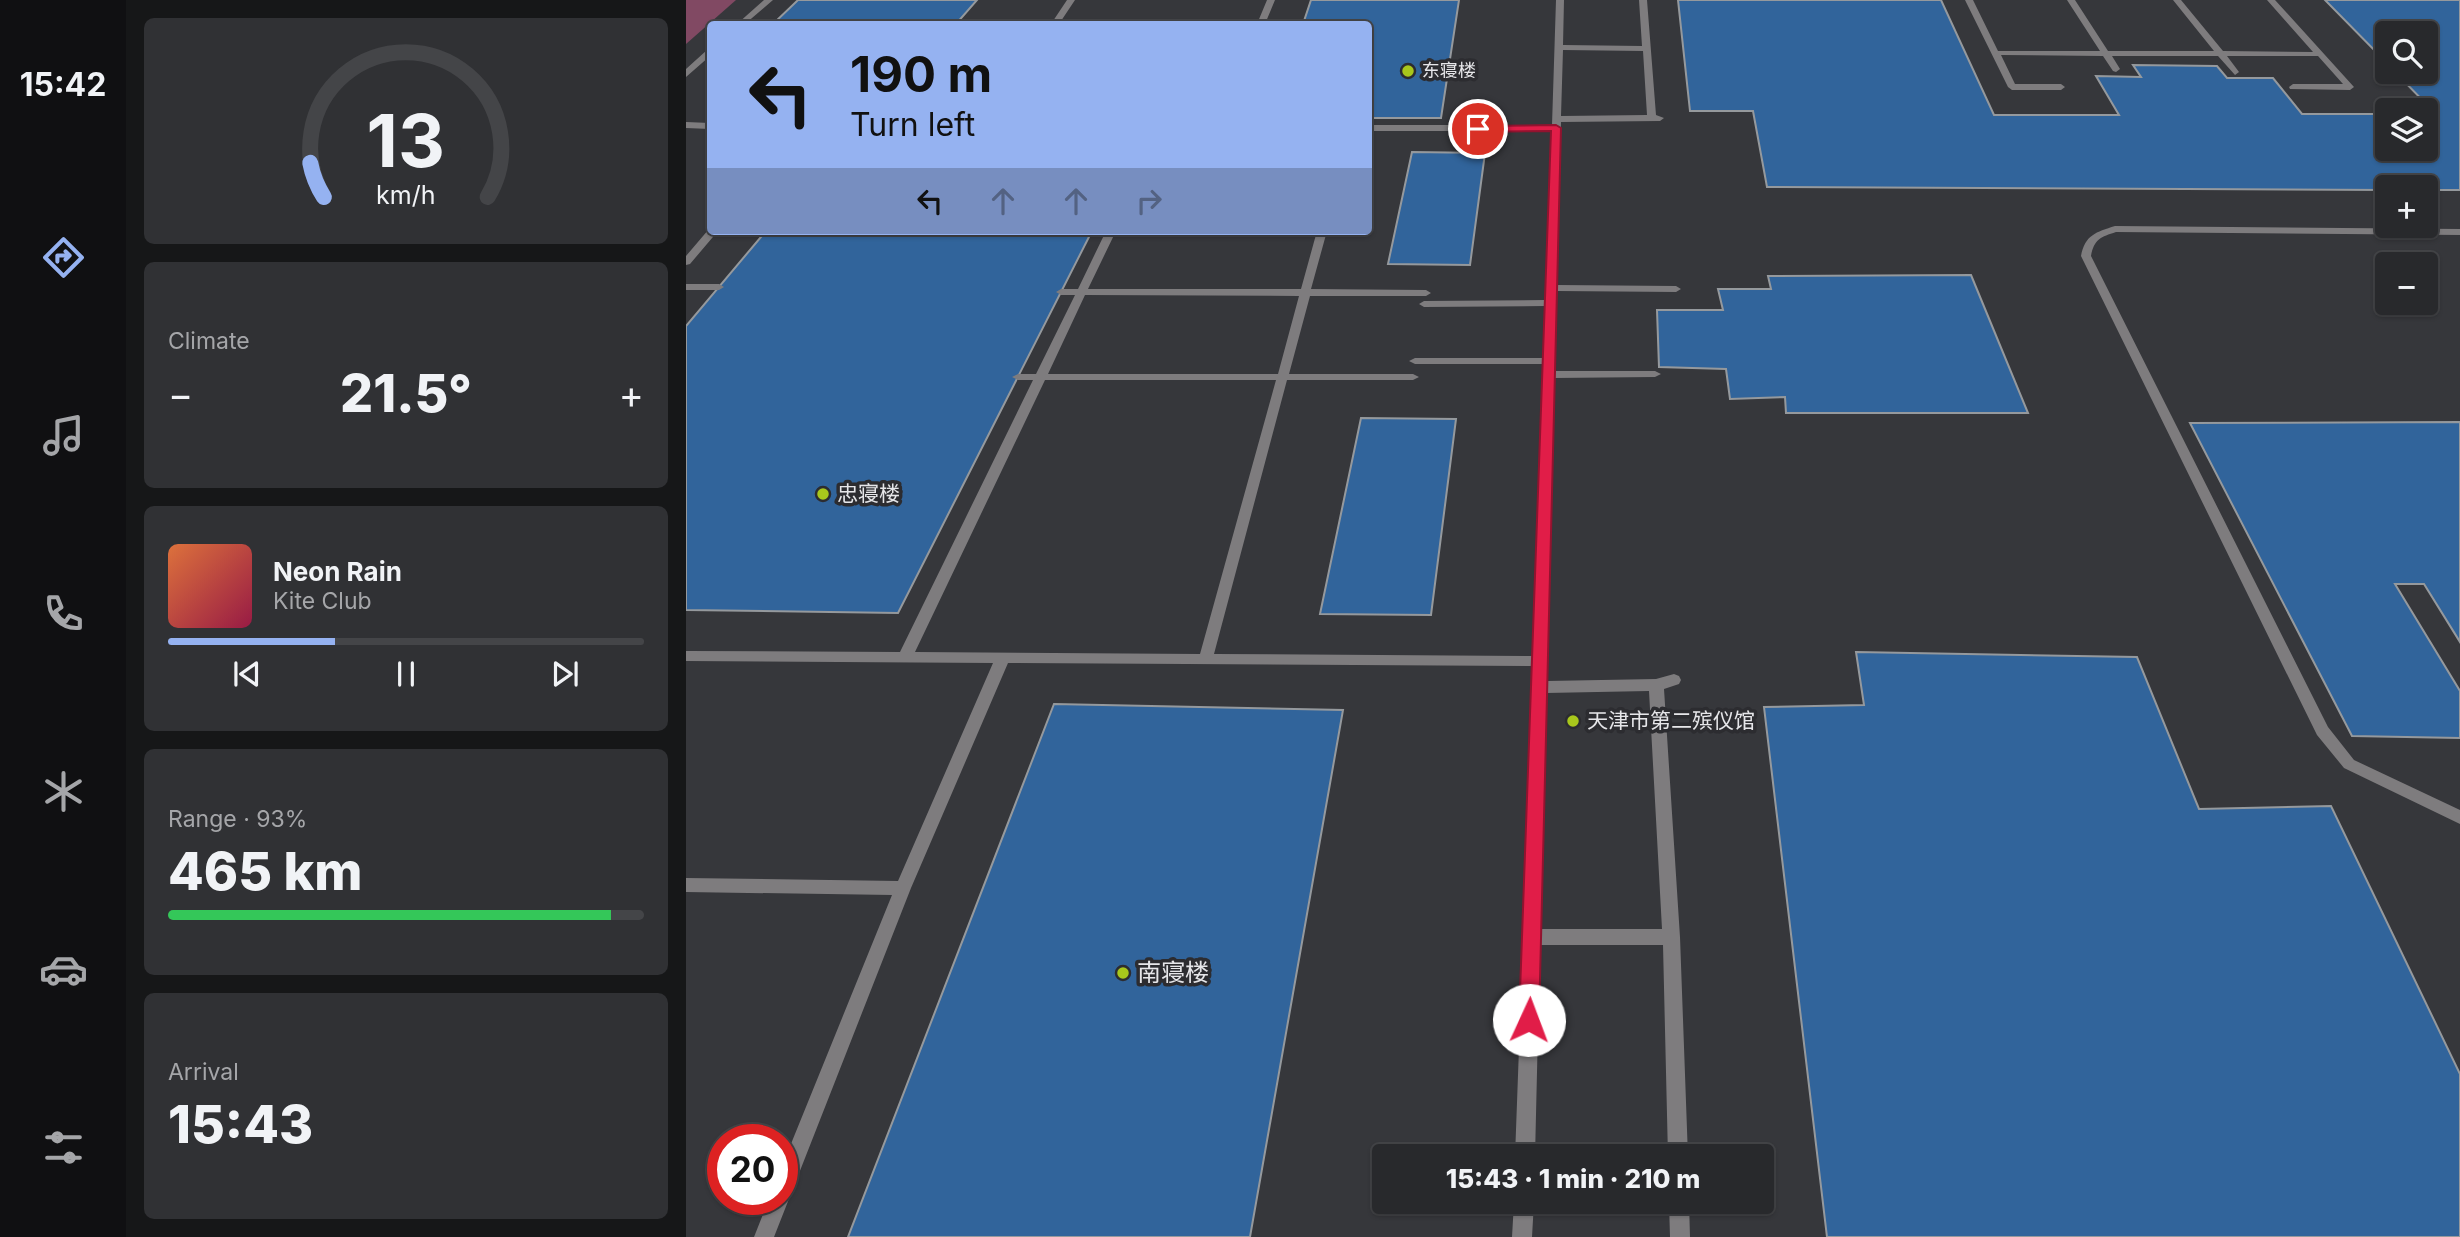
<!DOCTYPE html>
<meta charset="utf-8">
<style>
body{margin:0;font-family:Inter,"Noto Sans SC",sans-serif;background:#303134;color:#f1f3f6;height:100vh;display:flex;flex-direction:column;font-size:26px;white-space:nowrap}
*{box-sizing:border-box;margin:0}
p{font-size:23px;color:#a5a6a9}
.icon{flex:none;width:38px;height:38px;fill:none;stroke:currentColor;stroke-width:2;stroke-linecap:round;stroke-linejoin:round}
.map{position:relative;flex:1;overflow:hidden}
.drawer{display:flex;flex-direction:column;gap:18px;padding:18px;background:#161718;width:560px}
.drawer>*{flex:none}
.guide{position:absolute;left:21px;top:21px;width:665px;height:214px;border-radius:7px;box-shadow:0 2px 5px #0004,0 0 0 2px #444548;background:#95b2f1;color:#111;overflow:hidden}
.tools{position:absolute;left:1689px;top:21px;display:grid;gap:14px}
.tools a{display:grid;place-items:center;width:63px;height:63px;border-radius:7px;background:#28292c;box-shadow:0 2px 5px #0004,0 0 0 2px #444548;font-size:35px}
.speed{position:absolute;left:21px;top:1124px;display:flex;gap:14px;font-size:35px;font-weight:700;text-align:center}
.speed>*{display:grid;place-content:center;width:91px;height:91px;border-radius:50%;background:#28292c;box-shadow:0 2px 5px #0004,0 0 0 2px #444548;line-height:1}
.speed .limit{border:10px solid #d22;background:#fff;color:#111}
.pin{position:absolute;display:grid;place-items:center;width:60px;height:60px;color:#fff;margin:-30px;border:4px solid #fff;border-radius:50%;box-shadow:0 2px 7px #0007}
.me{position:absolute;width:77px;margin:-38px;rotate:2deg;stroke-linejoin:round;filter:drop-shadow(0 0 5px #0008)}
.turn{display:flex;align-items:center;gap:24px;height:147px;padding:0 28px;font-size:32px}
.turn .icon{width:91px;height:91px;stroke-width:2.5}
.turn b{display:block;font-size:49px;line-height:60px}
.lanes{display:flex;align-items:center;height:66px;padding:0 28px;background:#0003;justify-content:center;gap:35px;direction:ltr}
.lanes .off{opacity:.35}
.big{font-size:52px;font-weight:800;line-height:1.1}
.drawer .widget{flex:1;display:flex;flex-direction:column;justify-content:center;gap:10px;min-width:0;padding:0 24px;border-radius:10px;background:#303134}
.drawer .dial{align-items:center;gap:0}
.dial svg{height:182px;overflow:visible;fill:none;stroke:#444548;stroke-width:7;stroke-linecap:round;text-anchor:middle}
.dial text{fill:#f1f3f6;stroke:none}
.song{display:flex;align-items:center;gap:21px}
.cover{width:84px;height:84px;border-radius:10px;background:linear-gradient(135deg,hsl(20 70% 55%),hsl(340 70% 35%))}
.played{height:7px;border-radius:4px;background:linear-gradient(90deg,#95b2f1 35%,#444548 35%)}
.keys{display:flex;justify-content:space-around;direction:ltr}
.heat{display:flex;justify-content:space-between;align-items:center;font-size:38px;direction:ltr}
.charge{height:10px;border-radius:5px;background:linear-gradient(90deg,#34c759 93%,#444548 0)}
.trip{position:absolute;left:686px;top:1144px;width:402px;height:70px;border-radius:7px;background:#28292c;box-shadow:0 2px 5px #0004,0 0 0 2px #444548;font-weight:800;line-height:70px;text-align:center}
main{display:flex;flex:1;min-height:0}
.tab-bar{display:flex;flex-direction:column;width:126px;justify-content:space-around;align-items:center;background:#101012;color:#a5a6a9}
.tab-bar .icon{width:49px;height:49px}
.tab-bar .active{color:#95b2f1}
.tab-bar b{font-size:32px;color:#f1f3f6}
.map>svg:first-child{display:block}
</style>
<main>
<nav class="tab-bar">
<b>15:42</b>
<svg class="icon active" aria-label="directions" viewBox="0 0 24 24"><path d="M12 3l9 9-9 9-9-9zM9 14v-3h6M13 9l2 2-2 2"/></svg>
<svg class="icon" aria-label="music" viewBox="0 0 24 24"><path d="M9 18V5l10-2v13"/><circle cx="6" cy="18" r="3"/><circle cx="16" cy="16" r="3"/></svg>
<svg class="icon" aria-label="phone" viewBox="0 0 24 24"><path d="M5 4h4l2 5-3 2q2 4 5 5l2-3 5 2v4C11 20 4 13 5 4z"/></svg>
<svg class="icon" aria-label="climate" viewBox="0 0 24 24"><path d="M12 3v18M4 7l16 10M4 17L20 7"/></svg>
<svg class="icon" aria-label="car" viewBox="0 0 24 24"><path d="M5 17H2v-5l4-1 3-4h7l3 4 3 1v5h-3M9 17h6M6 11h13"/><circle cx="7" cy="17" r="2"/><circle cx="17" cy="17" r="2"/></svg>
<svg class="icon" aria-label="filters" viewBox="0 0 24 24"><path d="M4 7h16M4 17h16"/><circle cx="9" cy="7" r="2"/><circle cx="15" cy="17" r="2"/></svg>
</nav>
<section class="drawer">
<div class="widget dial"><svg viewBox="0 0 100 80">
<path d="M14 69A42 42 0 1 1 86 69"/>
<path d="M14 69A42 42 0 0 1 8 54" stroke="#95b2f1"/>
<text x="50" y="56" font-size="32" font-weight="700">13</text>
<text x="50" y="72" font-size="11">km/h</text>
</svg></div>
<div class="widget"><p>Climate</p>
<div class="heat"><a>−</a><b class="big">21.5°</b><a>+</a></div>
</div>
<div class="widget">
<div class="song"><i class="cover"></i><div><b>Neon Rain</b><p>Kite Club</p></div></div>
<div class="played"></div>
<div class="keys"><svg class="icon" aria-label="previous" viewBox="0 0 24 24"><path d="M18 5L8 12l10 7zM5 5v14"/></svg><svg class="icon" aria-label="pause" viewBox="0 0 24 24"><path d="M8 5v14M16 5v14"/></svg><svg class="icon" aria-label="next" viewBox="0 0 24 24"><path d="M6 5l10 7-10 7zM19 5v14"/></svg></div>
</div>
<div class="widget"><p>Range · 93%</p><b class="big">465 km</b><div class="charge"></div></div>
<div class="widget"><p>Arrival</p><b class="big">15:43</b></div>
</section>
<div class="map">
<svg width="1774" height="1237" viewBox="0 0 1774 1237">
<rect width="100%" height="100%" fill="#36373b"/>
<path fill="#814963" d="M0,0h50l-50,44z"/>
<path fill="#31649b" stroke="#95999d" stroke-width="2" d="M112,0h179l-21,24h-183z
M625,0h148l-18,118h-73v-94h-65z
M992,0h263l53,115h125l-23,-39 45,1 -8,-12 84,1 10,12h46l29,36h85v35h39v-35h10l-41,-42h31v-39h-39v30l-62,-63h135v190h-34v-3h-39v3l-620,-3 -14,-76h-63z
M726,152l73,1 -15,112 -82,-1z
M80,231h326l-194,382 -212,-3v-284z
M1285,275l57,138h-242l-1,-16 -55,2 -4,-30 -67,-2 -2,-57h66l-5,-21h53l-3,-13z
M675,418l95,1 -25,196 -111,-1z
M1774,422v220l-36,-58h-29l65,107v47l-108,-2 -162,-313z
M1170,652l281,5 62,152 132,-3 129,268v163h-633l-63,-530 100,-2z
M368,704l289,6 -93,527h-402z"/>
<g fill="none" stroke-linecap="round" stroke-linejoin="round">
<path fill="#7e7c7e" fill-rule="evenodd" d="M78,0h9l-28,24h-8z
M381,0h8l-16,24h-8z
M581,0h8l-10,24h-8z
M870,0h8l-1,45 79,1 -3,-46h8l9,115 8,3 -4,3 -99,1 -4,163 119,1 5,3 -5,3 -119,-1 -3,80h101l6,3 -6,3 -101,1 -7,303 109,-2 18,-5 5,2 2,4 -2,4 -15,5 16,248 8,220h-20l-5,-212h-123l-5,212h-20l18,-491 -525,-3 -97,225 -137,349h-20l15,-38h13v-33l110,-271 -206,-3v-14l212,3 95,-218 -307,-2v-10l214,1 133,-272h-15l-6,-3 6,-3h18l39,-79h-14l-5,-3 5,-3h17l28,-58h10l-28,58h213l16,-58h10l-16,58 115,1 5,3 -5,3h-116l-21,78h124l6,3 -6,3h-126l-73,274 319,2 10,-292h-128l-6,-3 6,-3h129l1,-52 -121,1 -5,-3 5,-3 122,-1 6,-169h-184v-6h184zM877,50l80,1 4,64 -86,1zM399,295l214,1 -21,78h-230zM359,380h231l-76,274 -285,-2zM963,691l13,238h-122l6,-236z
M1279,0h8l25,51h102l-33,-51h8l33,51h106l-41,-51h8l42,51 90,1 -46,-52h8l79,87 -4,3 -60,-1 -1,-2 4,-3h50l-25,-28h-91l12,16 -4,3 -17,-19h-106l8,13 -4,3 -3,-1 -10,-15 -102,-1 14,29h46l4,3 -4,3h-49l-4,-3z
M21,50h3v6l-24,21v-8z
M0,122l24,1v6l-24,-1z
M1429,226l345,3v6l-344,-3c-15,5 -22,7 -25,24l237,471 26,33 106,50v14l-116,-56 -27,-33 -236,-479c4,-21 15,-24 34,-30z
M23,229l1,2h8l-28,33 -4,1v-9z
M0,284h33l5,3 -5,3h-33z
M828,1202h20l-2,35h-20z
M983,1202h20l1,35h-20z"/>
</g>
<path fill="#e11d48" stroke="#92132f" stroke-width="2" d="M870,125l5,3 -22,892 -3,6 -7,3 -7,-3 -3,-6 32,-889 -73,1 -5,-3 5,-3z"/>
<g fill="#a8c71c" stroke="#2c2c30" stroke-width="2.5">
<circle cx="722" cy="71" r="7"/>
<circle cx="137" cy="494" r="7"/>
<circle cx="887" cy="721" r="7"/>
<circle cx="437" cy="973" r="7"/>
</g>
<g text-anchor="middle" stroke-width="7" stroke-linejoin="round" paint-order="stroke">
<g font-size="18" fill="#e6e6e9" stroke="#2c2c30" text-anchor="start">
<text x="736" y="77">东寝楼</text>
</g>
<g font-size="21" fill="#e6e6e9" stroke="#2c2c30" text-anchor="start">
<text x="151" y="501">忠寝楼</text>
<text x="901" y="728">天津市第二殡仪馆</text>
</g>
<g font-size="24" fill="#e6e6e9" stroke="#2c2c30" text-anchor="start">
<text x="451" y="981">南寝楼</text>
</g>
</g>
</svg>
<div class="tools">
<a><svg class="icon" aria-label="search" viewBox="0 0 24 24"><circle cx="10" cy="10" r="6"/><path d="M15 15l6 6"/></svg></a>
<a><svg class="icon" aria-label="layers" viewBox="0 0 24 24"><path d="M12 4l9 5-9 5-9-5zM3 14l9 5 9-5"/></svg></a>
<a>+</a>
<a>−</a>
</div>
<div class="speed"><div class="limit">20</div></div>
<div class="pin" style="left:792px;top:129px;background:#d93025"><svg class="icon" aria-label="arrive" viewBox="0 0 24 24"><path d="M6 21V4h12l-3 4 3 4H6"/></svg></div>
<svg class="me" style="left:843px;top:1020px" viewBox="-20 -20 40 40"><circle r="19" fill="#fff"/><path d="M0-13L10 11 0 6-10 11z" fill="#e11d48"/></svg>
<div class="trip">15:43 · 1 min · 210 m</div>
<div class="guide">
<div class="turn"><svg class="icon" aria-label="left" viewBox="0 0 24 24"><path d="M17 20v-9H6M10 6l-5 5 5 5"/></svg><div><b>190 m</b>Turn left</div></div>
<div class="lanes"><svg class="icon" aria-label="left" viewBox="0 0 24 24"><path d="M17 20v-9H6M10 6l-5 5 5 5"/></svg><svg class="icon off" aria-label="ahead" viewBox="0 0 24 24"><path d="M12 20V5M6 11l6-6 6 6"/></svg><svg class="icon off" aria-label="ahead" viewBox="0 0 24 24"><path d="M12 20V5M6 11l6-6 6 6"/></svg><svg class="icon off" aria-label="right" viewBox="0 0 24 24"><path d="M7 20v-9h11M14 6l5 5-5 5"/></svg></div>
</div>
</div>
</main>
